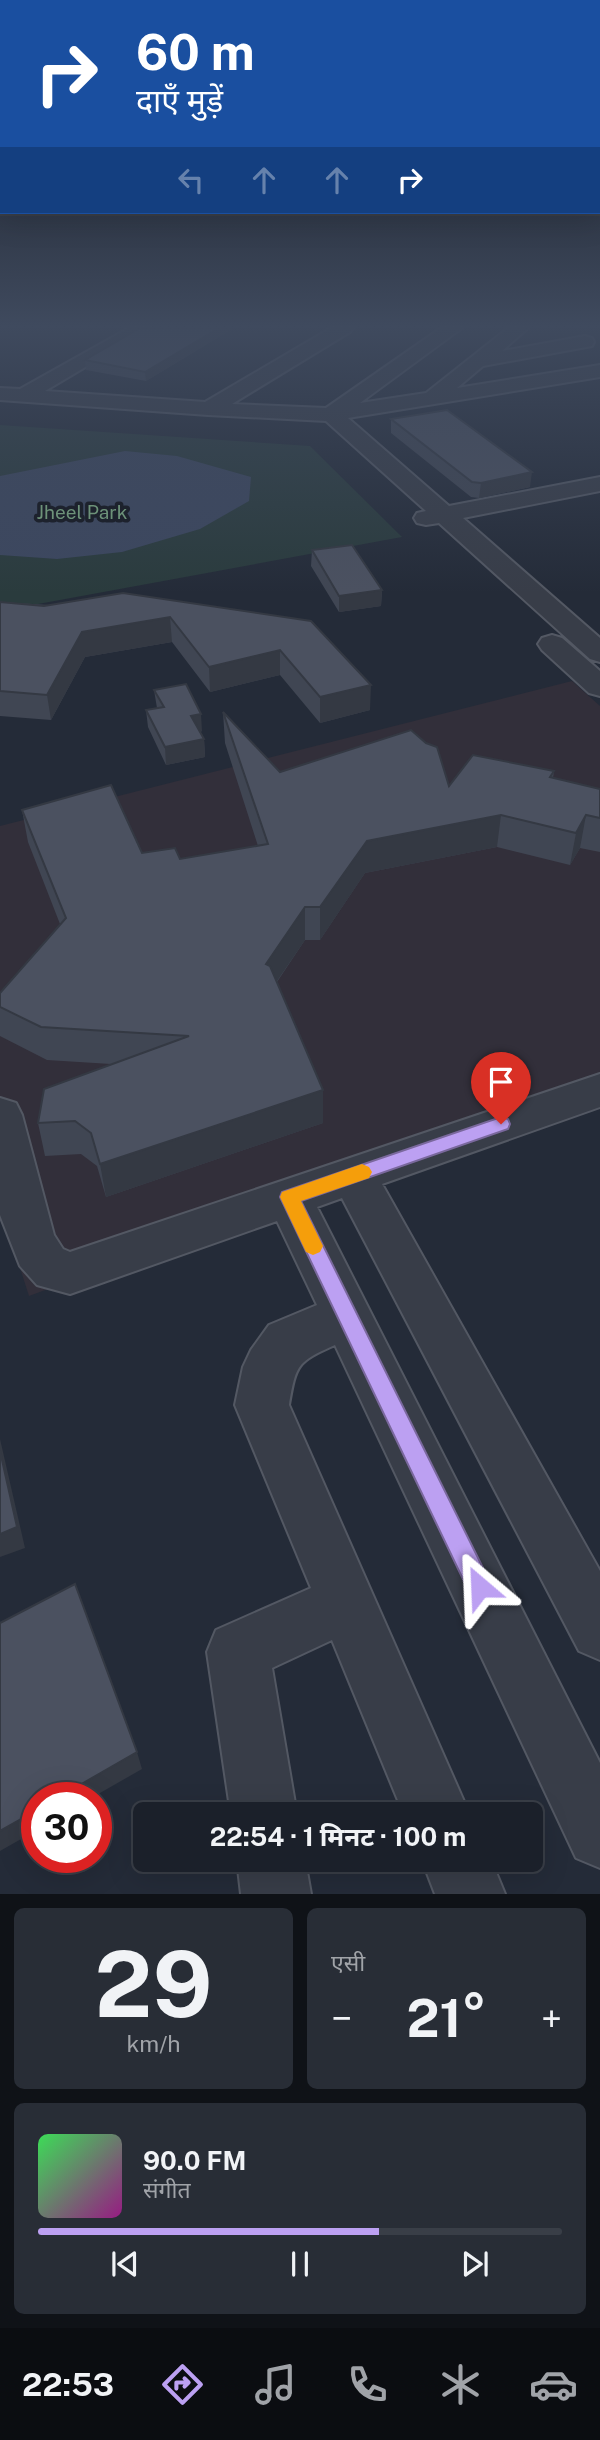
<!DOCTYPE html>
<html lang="hi">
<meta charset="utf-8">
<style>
body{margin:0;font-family:"Public Sans","Noto Sans Devanagari",sans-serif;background:#282d36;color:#f1f3f6;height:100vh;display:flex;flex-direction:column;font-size:26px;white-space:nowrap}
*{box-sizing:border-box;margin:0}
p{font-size:23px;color:#a0a3a8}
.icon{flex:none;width:38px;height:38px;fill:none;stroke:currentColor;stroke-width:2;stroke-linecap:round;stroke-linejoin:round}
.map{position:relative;height:1894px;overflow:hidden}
.panel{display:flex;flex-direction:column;gap:14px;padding:14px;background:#0f1217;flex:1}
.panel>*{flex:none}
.hud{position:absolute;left:0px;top:0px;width:600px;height:214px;box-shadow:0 7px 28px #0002,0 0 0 2px #393e47;background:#1a4fa0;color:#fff;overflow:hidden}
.speed{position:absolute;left:21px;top:1782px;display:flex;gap:14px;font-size:35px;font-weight:700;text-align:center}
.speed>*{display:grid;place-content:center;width:91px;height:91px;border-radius:50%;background:#1b202a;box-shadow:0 7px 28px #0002,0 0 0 2px #393e47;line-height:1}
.speed .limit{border:10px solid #d22;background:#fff;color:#111}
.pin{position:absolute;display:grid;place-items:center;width:60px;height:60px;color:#fff;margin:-72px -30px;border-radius:50% 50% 50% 0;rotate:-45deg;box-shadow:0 0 7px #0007}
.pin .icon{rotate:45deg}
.me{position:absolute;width:77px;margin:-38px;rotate:334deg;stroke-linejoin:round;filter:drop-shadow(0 0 5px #0008)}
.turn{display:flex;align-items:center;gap:24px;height:147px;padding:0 21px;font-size:32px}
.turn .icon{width:91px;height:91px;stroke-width:2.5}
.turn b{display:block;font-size:49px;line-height:60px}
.lanes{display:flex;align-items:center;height:66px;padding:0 21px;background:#0003;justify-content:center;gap:35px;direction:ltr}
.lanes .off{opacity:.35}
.big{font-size:52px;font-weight:700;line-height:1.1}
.panel .tile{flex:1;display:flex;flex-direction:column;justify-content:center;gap:10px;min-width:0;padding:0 24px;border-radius:10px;background:#282d36}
.panel .dial{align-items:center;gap:0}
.dial b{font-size:91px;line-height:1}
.song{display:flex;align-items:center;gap:21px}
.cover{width:84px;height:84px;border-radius:10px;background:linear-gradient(135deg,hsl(130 70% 55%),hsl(310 70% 35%))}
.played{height:7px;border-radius:4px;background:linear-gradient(90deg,#bca0f2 65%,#393e47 65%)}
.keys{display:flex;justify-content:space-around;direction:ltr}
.heat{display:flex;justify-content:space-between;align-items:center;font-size:38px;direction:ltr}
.panel .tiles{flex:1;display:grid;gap:14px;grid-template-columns:1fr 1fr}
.tile:last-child{grid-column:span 2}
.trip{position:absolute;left:133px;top:1802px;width:410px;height:70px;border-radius:10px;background:#1b202a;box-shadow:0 7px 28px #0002,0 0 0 2px #393e47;font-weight:700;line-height:70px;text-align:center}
.tabs{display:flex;height:112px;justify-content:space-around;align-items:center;background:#0b0d11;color:#a0a3a8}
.tabs .icon{width:49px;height:49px}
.tabs .active{color:#bca0f2}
.tabs b{font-size:32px;color:#f1f3f6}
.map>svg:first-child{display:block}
</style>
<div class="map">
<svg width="600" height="1894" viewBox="0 0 600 1894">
<rect width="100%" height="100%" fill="#242b38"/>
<path fill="#322f3a" d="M572,681l28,25v379l-571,211 -29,-91v-379z"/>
<path fill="#2a3b3d" d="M0,425l310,21 92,91 -402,74z"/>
<path fill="#3c475f" d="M125,451l52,5 74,21 -2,24 -49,28 -78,23 -65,7 -57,-4v-79z"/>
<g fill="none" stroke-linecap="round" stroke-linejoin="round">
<g stroke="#535863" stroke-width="4">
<path id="minor" d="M129,328h22l-106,63 160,11 126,-74h22l-3,4 -118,72 94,4 115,-80h21l-102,75 66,-10 82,-65h20l-26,23 83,-15 7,2 2,4 -2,4 -109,20 -26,22 143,-23v12l-252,41 101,88 151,-29v14l-137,27 137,120v24l-10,-3 -151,-136 -13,2 -9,-2 -3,-5 3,-5 9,-2 -100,-90 -118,-6 -208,-15v-12l20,1z
M552,635l10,3 38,33v25l-11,-3 -47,-43 -4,-6 4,-6z
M600,1074v33l-218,77 218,387v89l-21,-9 -237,-453 -25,9 283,556v105l-24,-10 -241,-513c-38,17 -39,19 -46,60l181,410h-66l-72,-175 -60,28 25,147h-66l-24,-163 9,-22 95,-42 -76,-183 8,-38 8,-17 18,-25 48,-20 -40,-84 -207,73 -33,-9 -17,-19 -20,-51v-117l16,5 6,12 32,120 9,14 7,3z
M237,1860h68l6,34h-70z
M422,1860h69l14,34h-70z"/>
</g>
<use href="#minor" fill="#383d48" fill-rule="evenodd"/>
</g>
<path fill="#404653" d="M232,329l-86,52 -60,-11 -1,-10z
M391,419l139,68 -51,11 -8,-1 -80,-64z
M312,550l70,40 -1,16 -42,6 -28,-46z
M0,602l311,19 59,89 -50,13 -40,-48 -70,17 -38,-50 -87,15 -34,63 -51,-4z
M154,690l48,41 -2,1 4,7 1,18 -39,8 -18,-38 -2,-17 11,-2z
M223,712l57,60 169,14 105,-15 -1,7 47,11v63l-20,-4 -10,17 -73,-18 -132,26 -45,67h-15l-28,42 46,108v33l-217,74 -9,-31 -16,-12 -36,2 -7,-33 73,-59 -64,-4 -47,-24v-43l60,-69 -32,-82 -6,-32 120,43 38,6 78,-13 -33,-103z"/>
<path fill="#343943" d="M219,328h13v1l-86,52 -1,-9z
M532,472l-2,15 -51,11 2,-15z
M382,590l-1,16 -42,6v-16z
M170,617l2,25 -87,15 -34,63 -4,-25 35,-63z
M280,650v25l-70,17 -1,-25z
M371,685l-1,25 -50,13v-26z
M201,714l1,17 -10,2 -1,-17z
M204,739l1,18 -39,8 -1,-18z
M501,815l-4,32 -132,26 -45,67v-33l47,-66z
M586,815l-6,33 -10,17 6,-32z
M305,907v33l-39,57v-33z
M323,1090v33l-217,74 -6,-33z
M0,1439l25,109 -25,9z
M137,1752l5,17 -49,28h-34z
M37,1810v20l-37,21v-20z"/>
<path fill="#4b5160" stroke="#343943" stroke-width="2" d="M140,328h79l-74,44 -60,-12z
M447,410l85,62 -51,11 -9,-1 -81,-63z
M352,545l30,45 -43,6 -27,-46z
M123,593l188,28 60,64 -51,12 -40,-47 -71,17 -39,-50 -88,15 -35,63 -47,-4v-89l44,4z
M186,684l15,30 -10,2 13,23 -39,8 -19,-37 18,-3 -10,-17z
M223,712l57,60 131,-42 15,13 11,4 12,39 24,-31 81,16 -4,6 50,12v29l-14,-3 -10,18 -75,-18 -134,26 -47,66h-15l-39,57 4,2 53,124 -223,74 -9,-31 -16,-12 -37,2 6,-34 145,-53 -148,-9 -41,-20v-14l66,-75 -44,-108 89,-25 31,68 33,-5 5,11 88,-15z
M0,1451l17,76 -17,7z
M75,1584l62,168 -78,45h-22v13l-37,21v-208z"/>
<linearGradient id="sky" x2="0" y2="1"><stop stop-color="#14181f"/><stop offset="0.55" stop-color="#3f4a5e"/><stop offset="1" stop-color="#3f4a5e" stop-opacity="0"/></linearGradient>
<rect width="600" height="593" fill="url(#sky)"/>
<path fill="#bca0f2" stroke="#7a689d" stroke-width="2" d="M501,1117l7,2 2,5 -2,5 -207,72 187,377 4,9 -4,9 -8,3 -9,-3 -191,-399 2,-5z"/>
<path fill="#f59e0b" d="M362,1164l7,3 3,5 -3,6 -68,23 22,45 -3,6 -7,3 -7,-3 -26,-55 2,-5z"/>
<g text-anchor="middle" stroke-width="7" stroke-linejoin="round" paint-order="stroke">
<g font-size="19" fill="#6d9279" stroke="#1d222d">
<text x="82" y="519">Jheel Park</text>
</g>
</g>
</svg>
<div class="speed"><div class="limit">30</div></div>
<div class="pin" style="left:501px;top:1124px;background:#d93025"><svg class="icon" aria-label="arrive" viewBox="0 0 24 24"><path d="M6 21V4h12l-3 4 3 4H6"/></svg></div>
<svg class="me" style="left:480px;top:1587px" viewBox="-20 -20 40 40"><path d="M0-17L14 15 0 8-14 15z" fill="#bca0f2" stroke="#fff" stroke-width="4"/></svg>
<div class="trip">22:54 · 1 मिनट · 100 m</div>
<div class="hud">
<div class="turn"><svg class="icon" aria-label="right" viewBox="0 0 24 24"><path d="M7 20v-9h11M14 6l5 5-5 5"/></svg><div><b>60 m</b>दाएँ मुड़ें</div></div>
<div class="lanes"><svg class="icon off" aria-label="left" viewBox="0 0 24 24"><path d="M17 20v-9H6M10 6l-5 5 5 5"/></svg><svg class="icon off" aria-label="ahead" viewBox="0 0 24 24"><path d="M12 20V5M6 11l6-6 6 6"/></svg><svg class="icon off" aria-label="ahead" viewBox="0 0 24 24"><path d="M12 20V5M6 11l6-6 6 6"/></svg><svg class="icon" aria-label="right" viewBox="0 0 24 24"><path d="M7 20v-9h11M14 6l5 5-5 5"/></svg></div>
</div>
</div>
<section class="panel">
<div class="tiles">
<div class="tile dial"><b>29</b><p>km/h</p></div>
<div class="tile"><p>एसी</p>
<div class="heat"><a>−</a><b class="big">21°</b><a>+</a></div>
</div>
<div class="tile">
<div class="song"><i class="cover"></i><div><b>90.0 FM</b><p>संगीत</p></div></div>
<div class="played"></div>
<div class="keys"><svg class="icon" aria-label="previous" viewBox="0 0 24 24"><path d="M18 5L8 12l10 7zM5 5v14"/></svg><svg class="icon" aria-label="pause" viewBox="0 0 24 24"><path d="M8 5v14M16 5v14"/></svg><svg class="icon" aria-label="next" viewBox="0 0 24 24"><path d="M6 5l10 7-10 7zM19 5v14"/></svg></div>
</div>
</div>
</section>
<nav class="tabs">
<b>22:53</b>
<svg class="icon active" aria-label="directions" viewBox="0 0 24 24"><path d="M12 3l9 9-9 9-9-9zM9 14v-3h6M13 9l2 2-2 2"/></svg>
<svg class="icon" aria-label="music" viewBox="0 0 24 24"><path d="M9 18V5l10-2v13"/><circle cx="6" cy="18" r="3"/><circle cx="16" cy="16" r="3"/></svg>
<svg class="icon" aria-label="phone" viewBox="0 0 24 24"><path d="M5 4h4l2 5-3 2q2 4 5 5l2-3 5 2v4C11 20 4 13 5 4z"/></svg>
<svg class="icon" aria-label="climate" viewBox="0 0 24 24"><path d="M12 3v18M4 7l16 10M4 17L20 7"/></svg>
<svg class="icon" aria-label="car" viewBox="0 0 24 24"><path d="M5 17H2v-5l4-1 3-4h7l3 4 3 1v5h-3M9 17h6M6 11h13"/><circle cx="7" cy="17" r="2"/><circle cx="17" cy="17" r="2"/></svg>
</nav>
